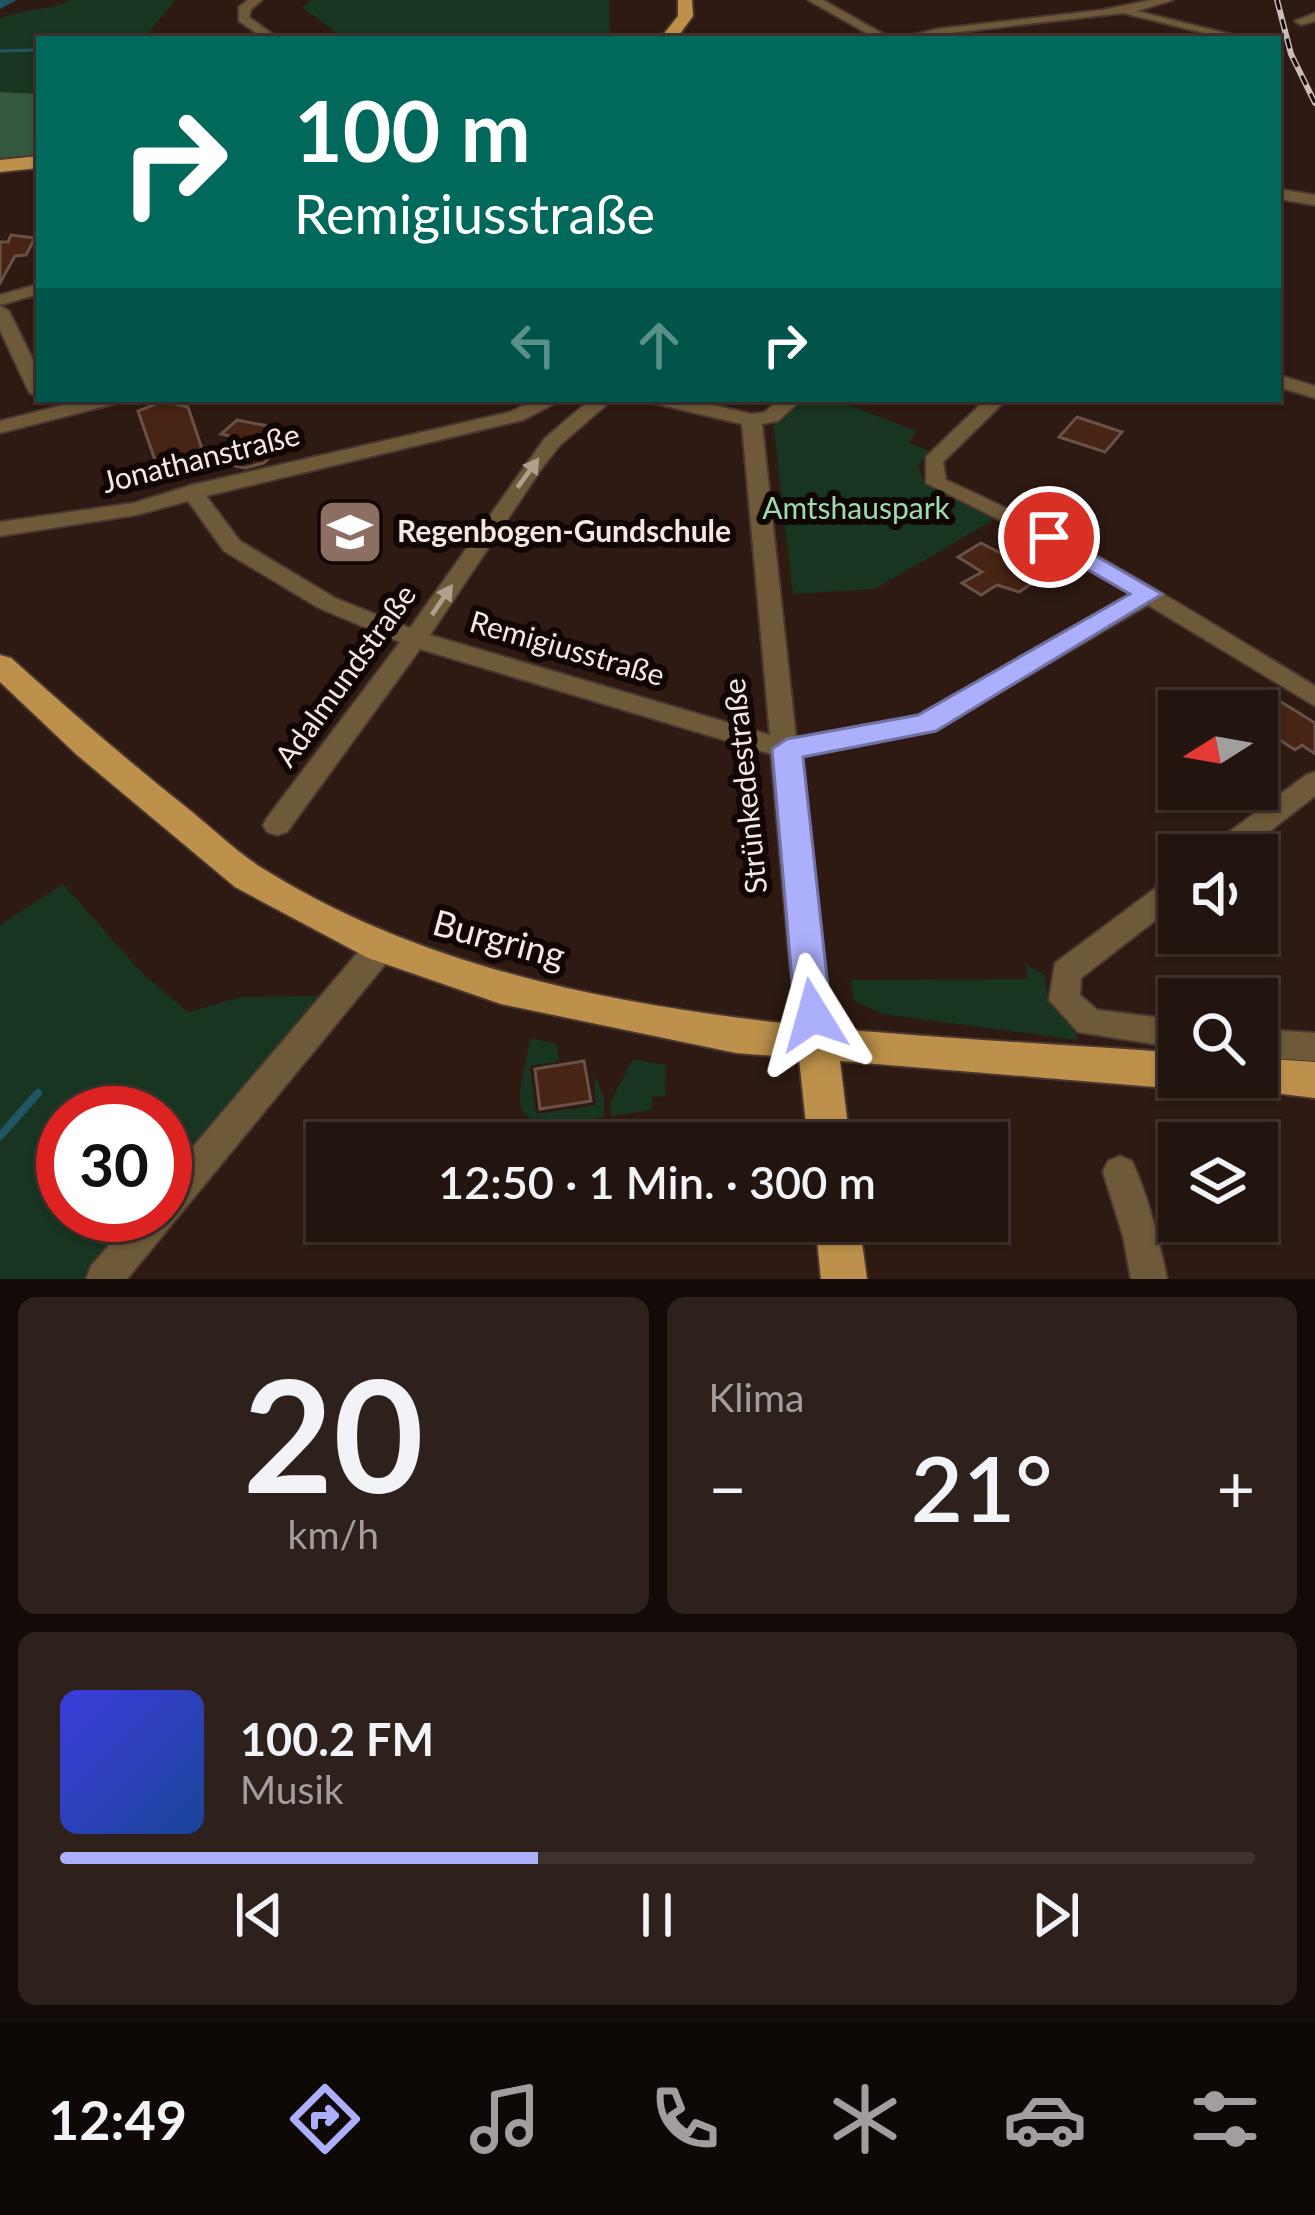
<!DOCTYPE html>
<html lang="de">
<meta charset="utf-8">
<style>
body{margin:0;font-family:Lato,sans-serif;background:#2e211c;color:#f1f3f6;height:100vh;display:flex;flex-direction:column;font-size:45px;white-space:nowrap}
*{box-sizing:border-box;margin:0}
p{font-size:39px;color:#a29e9e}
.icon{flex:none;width:66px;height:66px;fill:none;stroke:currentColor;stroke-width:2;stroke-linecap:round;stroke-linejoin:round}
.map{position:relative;height:1279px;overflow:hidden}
.details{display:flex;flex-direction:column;gap:18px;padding:18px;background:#130b08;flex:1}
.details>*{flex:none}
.banner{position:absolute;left:36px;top:36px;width:1245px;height:366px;border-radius:0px;box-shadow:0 3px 9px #0004,0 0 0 3px #3f332e;background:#00695c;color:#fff;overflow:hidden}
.needle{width:78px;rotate:259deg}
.tools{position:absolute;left:1158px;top:690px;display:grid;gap:24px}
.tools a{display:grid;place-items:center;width:120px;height:120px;border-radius:0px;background:#22140e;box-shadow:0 3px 9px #0004,0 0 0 3px #3f332e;font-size:60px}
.speed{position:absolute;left:36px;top:1086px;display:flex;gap:24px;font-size:60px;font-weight:700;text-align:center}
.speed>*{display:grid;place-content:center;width:156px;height:156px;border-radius:50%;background:#22140e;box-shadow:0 3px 9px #0004,0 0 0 3px #3f332e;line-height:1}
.speed .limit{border:18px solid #d22;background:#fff;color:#111}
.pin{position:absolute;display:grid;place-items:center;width:102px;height:102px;color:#fff;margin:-51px;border:6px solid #fff;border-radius:50%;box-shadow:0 3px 12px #0007}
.me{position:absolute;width:132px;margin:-66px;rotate:352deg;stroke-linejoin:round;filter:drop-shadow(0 0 9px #0008)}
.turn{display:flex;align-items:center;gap:42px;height:252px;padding:0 60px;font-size:54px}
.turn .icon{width:156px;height:156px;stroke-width:2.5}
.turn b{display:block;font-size:84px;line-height:102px}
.lanes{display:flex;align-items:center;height:114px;padding:0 60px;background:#0003;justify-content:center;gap:60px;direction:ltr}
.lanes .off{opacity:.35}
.big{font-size:90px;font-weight:600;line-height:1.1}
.details .tile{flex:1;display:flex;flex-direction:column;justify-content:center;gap:18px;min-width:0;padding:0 42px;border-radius:18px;background:#2e211c}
.details .dial{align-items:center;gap:0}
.dial b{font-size:156px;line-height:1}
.song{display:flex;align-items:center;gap:36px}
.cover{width:144px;height:144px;border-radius:18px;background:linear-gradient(135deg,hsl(240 70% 55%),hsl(220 70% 35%))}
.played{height:12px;border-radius:6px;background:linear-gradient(90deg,#acaffb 40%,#3f332e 40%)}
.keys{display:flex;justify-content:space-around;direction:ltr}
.heat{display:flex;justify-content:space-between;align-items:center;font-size:66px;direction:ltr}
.details .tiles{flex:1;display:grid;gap:18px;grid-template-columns:1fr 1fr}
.tile:last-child{grid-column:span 2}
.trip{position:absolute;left:306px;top:1122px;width:702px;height:120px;border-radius:0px;background:#22140e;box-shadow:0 3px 9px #0004,0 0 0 3px #3f332e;font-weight:600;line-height:120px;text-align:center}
.tabs{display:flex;height:192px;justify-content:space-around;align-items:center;background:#0e0806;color:#a29e9e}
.tabs .icon{width:84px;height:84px}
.tabs .active{color:#acaffb}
.tabs b{font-size:54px;color:#f1f3f6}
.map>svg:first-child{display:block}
</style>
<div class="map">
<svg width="1315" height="1279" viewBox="0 0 1315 1279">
<rect width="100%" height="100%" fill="#2e1a12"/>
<path fill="#173520" d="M71,0h104l-31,39h-105v55l-39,-2v-73c23,-12 48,-7 71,-19z
M312,0h297l1,35 -265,4 -43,-32z
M801,399h31l85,32 -8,12 20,8 -11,14 6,17 76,34 -125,73 -82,5 -20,-173z
M63,884l80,90 45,38 53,-15 79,-1 -155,190v-73h-102v102h78l-54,64h-87v-354z
M1025,964l20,11c1,41 28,40 32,65l-194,-26 -30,-14 -2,-20 177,-1z
M531,1038l26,6 2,17 -29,5 6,48 60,-9 -2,-31 10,23v20c-92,13 -94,7 -73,-79z
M633,1059l33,6 -1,31 -13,1v13l-41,6v-15z"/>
<path fill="#34583e" d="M0,92l39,2v62l-39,4z"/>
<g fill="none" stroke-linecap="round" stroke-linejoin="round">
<path stroke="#205564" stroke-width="3" d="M0,51l39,-1"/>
<path stroke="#205564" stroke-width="8" d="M0,1136l38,-43"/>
<path fill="#205564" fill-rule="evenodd" d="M0,0h17l-17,9z"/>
</g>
<path fill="#472413" stroke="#685147" stroke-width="3" d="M11,235l24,3 -9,17 -11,1 -15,27v-41h8z
M163,401l25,6 17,51 -47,11 -20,-58z
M1077,417l45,15 -17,20 -46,-15z
M237,420l31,6 9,23 -13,14 -19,5 -19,-4 25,-23 -30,-7z
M981,543l27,14 33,20 -22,15 -22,-7 -16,10 -19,-12 20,-11 -24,-15z
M1262,690l53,33v31l-13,-9 -7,5 -38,-25v-14l-13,-8z
M584,1061l7,40 -51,8 -5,-40z"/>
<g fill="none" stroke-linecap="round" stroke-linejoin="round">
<g stroke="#4a372f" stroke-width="4">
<path id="minor" d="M248,0h14l-11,9 -2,8 30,22h-14l-26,-18v-14z
M808,0h15l69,39h-15z
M1152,0h21l-36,11 100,25 -9,3 -105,-26 -225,26 39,-10 165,-19z
M1315,13v8l-14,4 -6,-4z
M1278,189l37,6v10l-37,-6z
M39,284v10l-39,11v-10z
M0,306l9,5 30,61v26l-10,-6 -29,-62z
M1278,375l37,11v12l-37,-11z
M87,399h33l-3,4 -117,30v-12z
M537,399h26l-40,21 -317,76 34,45 95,57 75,30 135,-190 46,-39h22l-54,47 -17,22 -112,167 340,100 -28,-311 -89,-21 -3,-4h36l66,15 13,-2 15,-13h22l-24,22 -16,3 34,314 123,-22 212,-122 -123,-70 -82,-41v-26l60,-58h21l-64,63 3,18c130,58 248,132 369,206v20l-167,-101 -214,125 -136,26 22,209 14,80 -5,10 -11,4 -11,-4 -5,-10 -12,-80 -19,-211 -351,-105 -133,183 -10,3 -10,-3 -4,-7 4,-7 133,-176 -81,-34 -95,-57 -36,-50 -52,14 -136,21v-14l134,-19 58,-18 318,-73z
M1315,772v24l-76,59h-34l4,-8 97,-72z
M1179,875v27l-98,76 -1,17 17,15 82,10v28l-101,-16 -29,-32 6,-37 114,-85z
M381,935l11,3 4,9 -4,9 -265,323h-41l5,-13 44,-51h30v-35l205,-242z
M1257,1029l58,4v28l-58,-4z
M1120,1156l12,5c17,38 27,78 35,118h-36l-8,-43 -20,-64 5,-11z"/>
</g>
<g stroke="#4a372f" stroke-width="4">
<path id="major" d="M678,0h14l1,16 -17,23h-16l18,-23z
M39,156v12l-39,4v-12z
M0,655l11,3c59,53 118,104 180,153 23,19 46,41 71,57 261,164 618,162 917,185v24h17l-3,7 -14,5 -339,-28 10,82h-42l-9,-85 -63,-5 -235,-49 -133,-46 -133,-71 -158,-132 -77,-73z
M1257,1058l58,4v36l-72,-9 -6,-12h20z
M815,1221h44l8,58h-46z"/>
</g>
<use href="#minor" fill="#6e5939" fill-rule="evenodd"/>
<use href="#major" fill="#bd914b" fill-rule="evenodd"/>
<g stroke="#cbbcb5" stroke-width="6">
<path id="rail" d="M1277,0l14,54 24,49"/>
</g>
<use href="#rail" stroke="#100705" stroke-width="3" stroke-dasharray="10" stroke-linecap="butt"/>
</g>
<defs><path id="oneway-solid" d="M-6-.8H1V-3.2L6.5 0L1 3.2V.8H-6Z" transform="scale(3)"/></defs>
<g fill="#b2a08d">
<use href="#oneway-solid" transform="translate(528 473) rotate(-54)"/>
<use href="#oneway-solid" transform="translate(442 600) rotate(-56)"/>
</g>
<path fill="#acaffb" stroke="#7072a3" stroke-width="3" d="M1049,529l113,65 -226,137 -133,26 28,258 -5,10 -13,5 -13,-5 -5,-10 -23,-266 15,-10 131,-24 212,-121 -90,-52 -4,-5z"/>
<defs>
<g id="school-square" transform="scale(3.45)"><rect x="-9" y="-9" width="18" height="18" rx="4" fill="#8d6e63" stroke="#100705"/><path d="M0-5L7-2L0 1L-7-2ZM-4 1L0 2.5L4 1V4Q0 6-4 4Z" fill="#fff"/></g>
</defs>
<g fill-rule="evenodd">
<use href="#school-square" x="350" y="532"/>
</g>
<g text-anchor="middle" stroke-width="12" stroke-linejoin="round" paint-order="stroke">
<g font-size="30" fill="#f5e7e1" stroke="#100705">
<text transform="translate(201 459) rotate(-14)" y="10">Jonathanstraße</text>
<text transform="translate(567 649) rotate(16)" y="10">Remigiusstraße</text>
<text transform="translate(346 676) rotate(-54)" y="10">Adalmundstraße</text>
<text transform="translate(746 786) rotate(-96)" y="10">Strünkedestraße</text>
</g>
<g font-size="30" fill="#9edcad" stroke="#100705">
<text x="856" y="519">Amtshauspark</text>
</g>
<g font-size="30" font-weight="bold" fill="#f5e7e1" stroke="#100705" text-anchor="start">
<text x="397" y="542">Regenbogen-Gundschule</text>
</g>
<g font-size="36" fill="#f5e7e1" stroke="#100705">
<text transform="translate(499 939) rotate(15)" y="13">Burgring</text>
</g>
</g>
</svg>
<div class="tools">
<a><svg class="needle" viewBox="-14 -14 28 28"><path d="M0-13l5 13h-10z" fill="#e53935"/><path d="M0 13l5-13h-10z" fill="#a29e9e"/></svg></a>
<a><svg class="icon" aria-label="sound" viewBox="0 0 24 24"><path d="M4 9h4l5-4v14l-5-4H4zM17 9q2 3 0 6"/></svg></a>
<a><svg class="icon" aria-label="search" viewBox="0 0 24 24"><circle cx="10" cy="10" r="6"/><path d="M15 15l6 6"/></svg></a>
<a><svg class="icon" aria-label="layers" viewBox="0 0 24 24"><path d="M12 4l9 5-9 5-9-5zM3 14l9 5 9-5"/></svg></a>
</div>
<div class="speed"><div class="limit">30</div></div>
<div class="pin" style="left:1049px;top:537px;background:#d93025"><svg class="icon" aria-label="arrive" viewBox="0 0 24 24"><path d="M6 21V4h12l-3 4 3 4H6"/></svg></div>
<svg class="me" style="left:813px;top:1015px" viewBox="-20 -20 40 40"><path d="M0-17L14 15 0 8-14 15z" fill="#acaffb" stroke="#fff" stroke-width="4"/></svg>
<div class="trip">12:50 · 1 Min. · 300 m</div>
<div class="banner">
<div class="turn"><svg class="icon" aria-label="right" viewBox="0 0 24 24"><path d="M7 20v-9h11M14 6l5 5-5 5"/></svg><div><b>100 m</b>Remigiusstraße</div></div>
<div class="lanes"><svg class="icon off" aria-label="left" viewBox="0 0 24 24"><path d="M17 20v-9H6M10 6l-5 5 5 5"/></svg><svg class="icon off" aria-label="ahead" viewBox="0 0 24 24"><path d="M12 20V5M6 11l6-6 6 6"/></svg><svg class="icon" aria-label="right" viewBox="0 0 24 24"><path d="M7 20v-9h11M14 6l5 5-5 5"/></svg></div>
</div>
</div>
<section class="details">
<div class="tiles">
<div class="tile dial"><b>20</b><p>km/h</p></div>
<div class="tile"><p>Klima</p>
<div class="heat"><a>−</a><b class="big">21°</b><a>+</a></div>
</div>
<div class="tile">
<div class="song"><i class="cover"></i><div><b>100.2 FM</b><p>Musik</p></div></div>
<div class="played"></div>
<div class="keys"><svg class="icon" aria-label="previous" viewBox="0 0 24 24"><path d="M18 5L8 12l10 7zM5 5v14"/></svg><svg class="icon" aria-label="pause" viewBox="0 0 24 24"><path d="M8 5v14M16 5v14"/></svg><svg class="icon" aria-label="next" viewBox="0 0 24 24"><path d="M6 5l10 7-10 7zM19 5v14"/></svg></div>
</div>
</div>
</section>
<nav class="tabs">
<b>12:49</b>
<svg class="icon active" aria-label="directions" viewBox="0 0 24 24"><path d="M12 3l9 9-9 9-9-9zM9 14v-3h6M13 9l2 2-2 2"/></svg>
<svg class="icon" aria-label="music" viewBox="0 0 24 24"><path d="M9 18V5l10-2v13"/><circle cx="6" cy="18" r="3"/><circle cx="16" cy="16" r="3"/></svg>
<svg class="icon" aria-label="phone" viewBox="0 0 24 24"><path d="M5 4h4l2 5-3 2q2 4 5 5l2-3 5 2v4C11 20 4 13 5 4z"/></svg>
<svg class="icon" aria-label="climate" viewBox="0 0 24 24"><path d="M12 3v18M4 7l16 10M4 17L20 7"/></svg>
<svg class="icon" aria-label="car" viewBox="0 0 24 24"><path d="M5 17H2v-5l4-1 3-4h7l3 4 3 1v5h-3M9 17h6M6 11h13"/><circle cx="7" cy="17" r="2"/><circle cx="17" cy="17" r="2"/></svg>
<svg class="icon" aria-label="filters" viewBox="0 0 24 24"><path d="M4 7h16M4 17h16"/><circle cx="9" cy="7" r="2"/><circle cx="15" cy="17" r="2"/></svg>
</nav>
